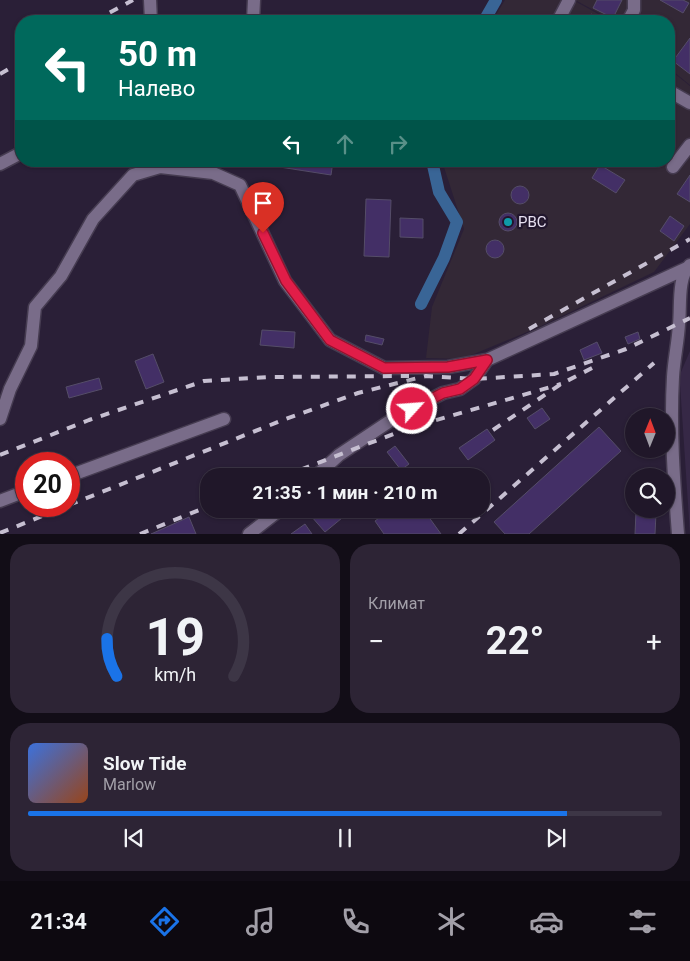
<!DOCTYPE html>
<html lang="ru">
<meta charset="utf-8">
<style>
body{margin:0;font-family:Roboto,sans-serif;background:#2d2435;color:#f1f3f6;height:100vh;display:flex;flex-direction:column;font-size:19px;white-space:nowrap}
*{box-sizing:border-box;margin:0}
p{font-size:16px;color:#a29fa8}
.icon{flex:none;width:28px;height:28px;fill:none;stroke:currentColor;stroke-width:2;stroke-linecap:round;stroke-linejoin:round}
.map{position:relative;height:534px;overflow:hidden}
.details{display:flex;flex-direction:column;gap:10px;padding:10px;background:#120d17;flex:1}
.details>*{flex:none}
.top-card{position:absolute;left:15px;top:15px;width:660px;height:152px;border-radius:20px;box-shadow:0 1px 4px #0004,0 0 0 1px #3d3646;background:#00695c;color:#fff;overflow:hidden}
.needle{width:32px;rotate:1deg}
.tools{position:absolute;left:625px;top:408px;display:grid;gap:10px}
.tools a{display:grid;place-items:center;width:50px;height:50px;border-radius:50%;background:#201729;box-shadow:0 1px 4px #0004,0 0 0 1px #3d3646;font-size:25px}
.speed{position:absolute;left:15px;top:452px;display:flex;gap:10px;font-size:25px;font-weight:700;text-align:center}
.speed>*{display:grid;place-content:center;width:65px;height:65px;border-radius:50%;background:#201729;box-shadow:0 1px 4px #0004,0 0 0 1px #3d3646;line-height:1}
.speed .limit{border:8px solid #d22;background:#fff;color:#111}
.pin{position:absolute;display:grid;place-items:center;width:42px;height:42px;color:#fff;margin:-51px -21px;border-radius:50% 50% 50% 0;rotate:-45deg;box-shadow:0 0 5px #0007}
.pin .icon{rotate:45deg}
.me{position:absolute;width:55px;margin:-28px;rotate:64deg;stroke-linejoin:round;filter:drop-shadow(0 0 4px #0008)}
.turn{display:flex;align-items:center;gap:18px;height:105px;padding:0 20px;font-size:22px}
.turn .icon{width:65px;height:65px;stroke-width:2.5}
.turn b{display:block;font-size:35px;line-height:42px}
.lanes{display:flex;align-items:center;height:48px;padding:0 20px;background:#0003;justify-content:center;gap:25px;direction:ltr}
.lanes .off{opacity:.35}
.big{font-size:38px;font-weight:700;line-height:1.1}
.details .card{flex:1;display:flex;flex-direction:column;justify-content:center;gap:8px;min-width:0;padding:0 18px;border-radius:20px;background:#2d2435}
.details .dial{align-items:center;gap:0}
.dial svg{height:130px;overflow:visible;fill:none;stroke:#3d3646;stroke-width:7;stroke-linecap:round;text-anchor:middle}
.dial text{fill:#f1f3f6;stroke:none}
.song{display:flex;align-items:center;gap:15px}
.cover{width:60px;height:60px;border-radius:8px;background:linear-gradient(135deg,hsl(220 70% 55%),hsl(20 70% 35%))}
.played{height:5px;border-radius:2px;background:linear-gradient(90deg,#1a73e8 85%,#3d3646 85%)}
.keys{display:flex;justify-content:space-around;direction:ltr}
.heat{display:flex;justify-content:space-between;align-items:center;font-size:28px;direction:ltr}
.details .tiles{flex:1;display:grid;gap:10px;grid-template-columns:1fr 1fr}
.card:last-child{grid-column:span 2}
.trip{position:absolute;left:200px;top:468px;width:290px;height:50px;border-radius:20px;background:#201729;box-shadow:0 1px 4px #0004,0 0 0 1px #3d3646;font-weight:700;line-height:50px;text-align:center}
.tabs{display:flex;height:80px;justify-content:space-around;align-items:center;background:#0d0910;color:#a29fa8}
.tabs .icon{width:35px;height:35px}
.tabs .on{color:#1a73e8}
.tabs b{font-size:22px;color:#f1f3f6}
.map>svg:first-child{display:block}
</style>
<div class="map">
<svg width="690" height="534" viewBox="0 0 690 534">
<rect width="100%" height="100%" fill="#2a1f37"/>
<path fill="#362846" d="M690,351v183l-10,-150 1,-12z"/>
<path fill="#332836" d="M505,0h68l38,21h-119z
M575,0h115v85l-21,-17v-47h-55z
M669,69l21,17v138l-36,48 -115,55 -77,32 -36,-1 6,-51 32,-78 -22,-68h227z"/>
<g fill="none" stroke-linecap="round" stroke-linejoin="round">
<path stroke="#396596" stroke-width="12" d="M484,21l12,-21
M421,304l23,-46 13,-36 -18,-30 -7,-31"/>
</g>
<path fill="#432f66" stroke="#554d68" d="M597,0h25l-9,18 -20,-10z
M660,0h23l6,3 -6,10z
M591,14l15,7h-19z
M690,38v36l-17,-13z
M241,161h92l-2,14z
M600,165l25,15 -9,13 -24,-15z
M690,175v27l-13,-8z
M511 195a9 9 0 1 1 18 0a9 9 0 1 1-18 0Z
M366,199l25,1 -2,57 -25,-1z
M499 222a9 9 0 1 1 18 0a9 9 0 1 1-18 0Z
M670,216l14,10 -10,15 -14,-10z
M400,218l23,1v19l-23,-1z
M486 249a9 9 0 1 1 18 0a9 9 0 1 1-18 0Z
M262,330l33,2 -1,16 -34,-3z
M638,332l2,7 -12,5 -3,-7z
M366,335l18,4 -2,6 -17,-4z
M597,342l5,11 -18,7 -4,-10z
M153,354l11,28 -18,7 -11,-28z
M99,378l3,11 -33,9 -3,-11z
M542,408l8,11 -15,10 -8,-11z
M599,427l22,24 -92,83h-24l-11,-12z
M487,429l8,11 -27,20 -9,-12z
M395,446l14,18 -8,6 -14,-18z
M427,468l6,8h-17z
M319,509h34l-28,23 -14,-16z
M391,509h32l18,25h-57l-9,-13z
M636,512l20,1 -1,21h-20z
M189,517l7,17h-45z
M305,524l7,10h-21z"/>
<g fill="none" stroke-linecap="round" stroke-linejoin="round">
<g stroke="#463c51" stroke-width="15">
<path id="minor" d="M150,0l1,21
M253,21l1,-21
M558,21l11,-21
M628,21l6,-11v-10
M669,91l21,12
M0,164l21,-11
M673,167l17,-22
M0,419l10,-30 21,-43 4,-39 26,-31 32,-57 40,-44 27,-8 53,6 27,12 45,96 45,59 54,28 64,-1 39,-7 200,-92
M69,476l155,-57
M316,476l23,-21 57,-38 47,-24 17,-4 14,-10 13,-19
M0,501l26,-10
M249,534l32,-25
M678,534c-4,-52 -8,-105 -5,-157 1,-18 5,-35 6,-53 2,-16 -2,-47 11,-59"/>
</g>
<use href="#minor" stroke="#796c89" stroke-width="12"/>
<path stroke="#c6bfd1" stroke-width="4" stroke-dasharray="9 9" stroke-linecap="butt" d="M94,21l39,-21
M0,74l21,-12
M529,329l161,-90
M493,430l68,-46 35,-18
M0,455l89,-35 115,-39 64,-4 141,-1
M284,476l125,-48 152,-44
M69,505l214,-85 75,-27 68,-17 48,3 80,-5 72,-25 64,-31
M0,533l67,-27
M140,534l69,-28
M459,534l195,-171"/>
</g>
<g fill="none" stroke-linecap="round" stroke-linejoin="round">
<g stroke="#92132f" stroke-width="12">
<path id="route" d="M263,233l23,48 44,59 54,28 64,-1 39,-7 -13,19 -14,10 -17,4 -31,16"/>
</g>
<use href="#route" stroke="#e11d48" stroke-width="9"/>
</g>
<circle fill="#0f9aa8" stroke="#21162d" stroke-width="2" cx="508" cy="222" r="5"/>
<g text-anchor="middle" stroke-width="4.5" stroke-linejoin="round" paint-order="stroke">
<g font-size="15" fill="#e7e0f1" stroke="#21162d" text-anchor="start">
<text x="518" y="227">РВС</text>
</g>
</g>
</svg>
<div class="tools">
<a><svg class="needle" viewBox="-14 -14 28 28"><path d="M0-13l5 13h-10z" fill="#e53935"/><path d="M0 13l5-13h-10z" fill="#a29fa8"/></svg></a>
<a><svg class="icon" aria-label="search" viewBox="0 0 24 24"><circle cx="10" cy="10" r="6"/><path d="M15 15l6 6"/></svg></a>
</div>
<div class="speed"><div class="limit">20</div></div>
<div class="pin" style="left:263px;top:233px;background:#d93025"><svg class="icon" aria-label="arrive" viewBox="0 0 24 24"><path d="M6 21V4h12l-3 4 3 4H6"/></svg></div>
<svg class="me" style="left:412px;top:409px" viewBox="-20 -20 40 40"><circle r="17" fill="#e11d48" stroke="#fff" stroke-width="3"/><path d="M0-11L8 9 0 5-8 9z" fill="#fff"/></svg>
<div class="trip">21:35 · 1 мин · 210 m</div>
<div class="top-card">
<div class="turn"><svg class="icon" aria-label="left" viewBox="0 0 24 24"><path d="M17 20v-9H6M10 6l-5 5 5 5"/></svg><div><b>50 m</b>Налево</div></div>
<div class="lanes"><svg class="icon" aria-label="left" viewBox="0 0 24 24"><path d="M17 20v-9H6M10 6l-5 5 5 5"/></svg><svg class="icon off" aria-label="ahead" viewBox="0 0 24 24"><path d="M12 20V5M6 11l6-6 6 6"/></svg><svg class="icon off" aria-label="right" viewBox="0 0 24 24"><path d="M7 20v-9h11M14 6l5 5-5 5"/></svg></div>
</div>
</div>
<section class="details">
<div class="tiles">
<div class="card dial"><svg viewBox="0 0 100 80">
<path d="M14 69A42 42 0 1 1 86 69"/>
<path d="M14 69A42 42 0 0 1 8 46" stroke="#1a73e8"/>
<text x="50" y="56" font-size="32" font-weight="700">19</text>
<text x="50" y="72" font-size="11">km/h</text>
</svg></div>
<div class="card"><p>Климат</p>
<div class="heat"><a>−</a><b class="big">22°</b><a>+</a></div>
</div>
<div class="card">
<div class="song"><i class="cover"></i><div><b>Slow Tide</b><p>Marlow</p></div></div>
<div class="played"></div>
<div class="keys"><svg class="icon" aria-label="previous" viewBox="0 0 24 24"><path d="M18 5L8 12l10 7zM5 5v14"/></svg><svg class="icon" aria-label="pause" viewBox="0 0 24 24"><path d="M8 5v14M16 5v14"/></svg><svg class="icon" aria-label="next" viewBox="0 0 24 24"><path d="M6 5l10 7-10 7zM19 5v14"/></svg></div>
</div>
</div>
</section>
<nav class="tabs">
<b>21:34</b>
<svg class="icon on" aria-label="directions" viewBox="0 0 24 24"><path d="M12 3l9 9-9 9-9-9zM9 14v-3h6M13 9l2 2-2 2"/></svg>
<svg class="icon" aria-label="music" viewBox="0 0 24 24"><path d="M9 18V5l10-2v13"/><circle cx="6" cy="18" r="3"/><circle cx="16" cy="16" r="3"/></svg>
<svg class="icon" aria-label="phone" viewBox="0 0 24 24"><path d="M5 4h4l2 5-3 2q2 4 5 5l2-3 5 2v4C11 20 4 13 5 4z"/></svg>
<svg class="icon" aria-label="climate" viewBox="0 0 24 24"><path d="M12 3v18M4 7l16 10M4 17L20 7"/></svg>
<svg class="icon" aria-label="car" viewBox="0 0 24 24"><path d="M5 17H2v-5l4-1 3-4h7l3 4 3 1v5h-3M9 17h6M6 11h13"/><circle cx="7" cy="17" r="2"/><circle cx="17" cy="17" r="2"/></svg>
<svg class="icon" aria-label="filters" viewBox="0 0 24 24"><path d="M4 7h16M4 17h16"/><circle cx="9" cy="7" r="2"/><circle cx="15" cy="17" r="2"/></svg>
</nav>
